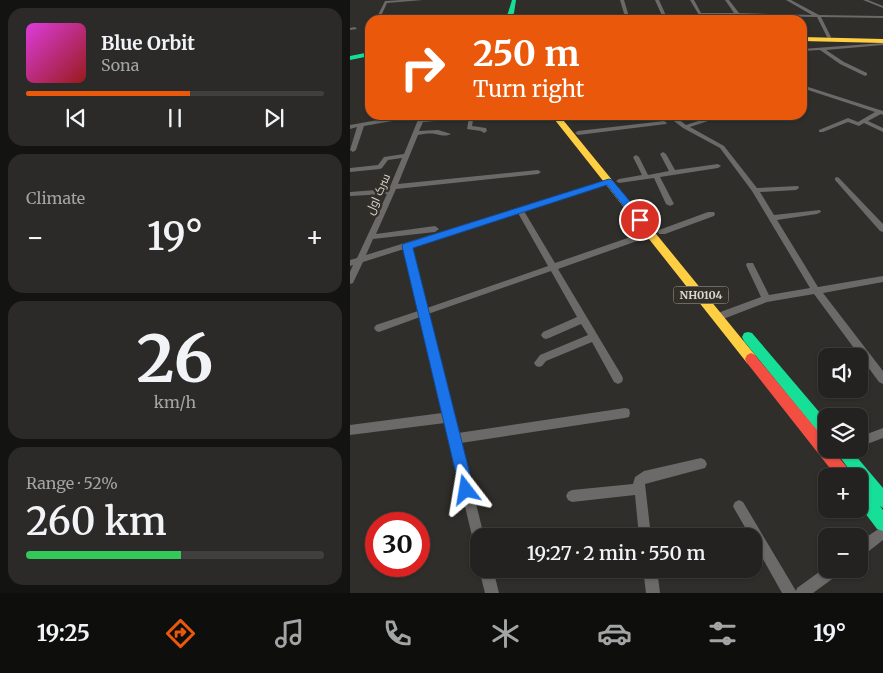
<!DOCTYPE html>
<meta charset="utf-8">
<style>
body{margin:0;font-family:Merriweather,Cairo,serif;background:#2b2a29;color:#f1f3f6;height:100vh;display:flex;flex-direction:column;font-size:19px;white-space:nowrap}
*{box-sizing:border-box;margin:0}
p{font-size:16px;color:#a3a4a5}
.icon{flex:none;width:28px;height:28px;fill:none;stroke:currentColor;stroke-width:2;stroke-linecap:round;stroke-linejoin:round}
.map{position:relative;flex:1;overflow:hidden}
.side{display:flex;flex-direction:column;gap:8px;padding:8px;background:#131312;width:350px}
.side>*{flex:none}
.hud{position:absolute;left:15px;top:15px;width:442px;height:105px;border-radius:15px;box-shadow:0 1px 4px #0004,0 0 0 1px #403f3e;background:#ea580c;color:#fff;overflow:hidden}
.fabs{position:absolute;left:468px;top:348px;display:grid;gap:10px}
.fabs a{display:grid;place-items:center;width:50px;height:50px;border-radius:10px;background:#232220;box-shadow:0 1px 4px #0004,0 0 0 1px #403f3e;font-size:25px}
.speed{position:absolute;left:15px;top:512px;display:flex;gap:10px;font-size:25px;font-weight:700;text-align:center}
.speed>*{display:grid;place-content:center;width:65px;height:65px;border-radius:50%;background:#232220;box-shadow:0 1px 4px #0004,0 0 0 1px #403f3e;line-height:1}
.speed .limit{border:8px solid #d22;background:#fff;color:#111}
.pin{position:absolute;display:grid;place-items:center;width:42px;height:42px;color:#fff;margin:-21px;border:2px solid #fff;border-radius:50%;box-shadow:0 1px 5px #0007}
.me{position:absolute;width:55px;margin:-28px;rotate:346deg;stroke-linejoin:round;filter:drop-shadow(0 0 4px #0008)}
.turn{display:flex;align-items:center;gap:18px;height:105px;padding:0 25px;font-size:22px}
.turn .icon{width:65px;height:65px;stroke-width:2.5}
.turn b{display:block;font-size:35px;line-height:42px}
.big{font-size:38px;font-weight:600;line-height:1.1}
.side .widget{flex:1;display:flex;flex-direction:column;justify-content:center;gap:8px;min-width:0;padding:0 18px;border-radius:15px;background:#2b2a29}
.side .dial{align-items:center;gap:0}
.dial b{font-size:65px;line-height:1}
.song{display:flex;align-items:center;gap:15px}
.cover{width:60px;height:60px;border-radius:8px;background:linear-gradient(135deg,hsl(300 70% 55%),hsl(0 70% 35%))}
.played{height:5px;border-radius:2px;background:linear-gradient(90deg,#ea580c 55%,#403f3e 55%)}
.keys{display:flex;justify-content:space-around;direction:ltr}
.heat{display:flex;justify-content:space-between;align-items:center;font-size:28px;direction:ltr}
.charge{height:8px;border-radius:4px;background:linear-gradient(90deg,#34c759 52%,#403f3e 0)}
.trip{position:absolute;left:120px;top:528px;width:292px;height:50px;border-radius:15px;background:#232220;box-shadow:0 1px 4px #0004,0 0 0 1px #403f3e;font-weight:600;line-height:50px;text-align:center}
.menu{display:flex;height:80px;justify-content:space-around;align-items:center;background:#0e0e0d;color:#a3a4a5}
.menu .icon{width:35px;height:35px}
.menu .active{color:#ea580c}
.menu b{font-size:22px;color:#f1f3f6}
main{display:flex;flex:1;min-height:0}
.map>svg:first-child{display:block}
</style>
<main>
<section class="side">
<div class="widget">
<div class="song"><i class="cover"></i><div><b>Blue Orbit</b><p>Sona</p></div></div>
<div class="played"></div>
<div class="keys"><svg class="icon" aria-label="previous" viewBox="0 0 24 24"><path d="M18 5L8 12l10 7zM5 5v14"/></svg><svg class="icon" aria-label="pause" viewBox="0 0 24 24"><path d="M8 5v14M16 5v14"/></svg><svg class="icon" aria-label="next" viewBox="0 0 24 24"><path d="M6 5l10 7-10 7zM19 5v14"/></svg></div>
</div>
<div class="widget"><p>Climate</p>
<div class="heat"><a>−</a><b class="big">19°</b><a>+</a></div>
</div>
<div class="widget dial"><b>26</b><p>km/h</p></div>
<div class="widget"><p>Range · 52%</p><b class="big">260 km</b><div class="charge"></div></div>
</section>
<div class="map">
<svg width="533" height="593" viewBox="0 0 533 593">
<rect width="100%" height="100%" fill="#2f2e2a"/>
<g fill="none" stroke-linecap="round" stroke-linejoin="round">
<path fill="#6b6a69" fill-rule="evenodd" d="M51,0h22l-36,3 -6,13 -3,-1 7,-14z
M270,0h4l6,20h-4z
M305,0h4l9,20h-4z
M340,0h4l7,13h33l-9,-13h4l10,13 73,2 -26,-15h5l28,15 64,1v2l-62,-1 10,20 -2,1 -2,-1 -10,-20 -114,-2 2,4 -3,1z
M513,0h5l15,6v2z
M5,27l2,2 -7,1v-2z
M533,43v2l-57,5 18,12 23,11v2l-2,1 -25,-12 -20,-14 -18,1v-2z
M452,85l81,26v4l-2,-1 -13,7 15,7v4l-19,-9 -5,3 -11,-4 -25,10h-4v-2l29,-12 10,4 17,-10 -73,-24z
M56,115h12l-3,2 -51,9 -8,24 -3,2 -3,-2 7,-23 -7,2v-4z
M70,115h6l-1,3 49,-3 -2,11 14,2 1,3 -3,2 -3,-2 -14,-2 2,-11 -46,4 -4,9 19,-1 13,4c-6,3 -10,1 -16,0 -5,-1 -12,0 -17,1l-20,49 140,-14 3,2 -3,2 -142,15 -20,45 59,-8 4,3 -4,3 -62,7 -7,16 243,-75 3,2 -1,1 -87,28 31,52 93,-32 3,-1 4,3 -1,2 -96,34 64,107 1,3 -1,3 -4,2 -4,-2 -22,-40 -46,19 -4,5 -3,1 -3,-1 -2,-3 6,-8 48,-20 -7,-11 -32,14 -3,1 -3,-1 -2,-3 2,-3 34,-15 -26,-46 -123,43 30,119 167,-25 4,1 1,4 -1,4 -4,1 -164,25 23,93h-5v10l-5,-1 -1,-5 -28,-117 -95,12v-10l92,-12 -22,-96 -41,15 -3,-1 -2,-3 2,-3 42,-14 -14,-62 -41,13 -10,21 -3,1v-12l3,-7 -3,1v-6l7,-2 30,-64 -37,2v-4l39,-3 13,-31 -14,2 -6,8 -2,1 -30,3v-4l28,-3 6,-8 20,-3zM168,213l30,53 -121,42 -16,-61z
M316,115h7l13,10 31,-10h9l-36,12 34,19 33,42 41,-2 1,2 -3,2 -36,2 14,23 46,-5 1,2 -4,2 -40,6 41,67 65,-11v6l-60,11 60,78v13l-4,-2 -65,-88 -47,8 -49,19 -3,-1 -2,-3 2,-3 46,-17 -15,-32 1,-2h6l16,32 41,-7 -58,-97 -32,-43 -37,-20z
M314,121l3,2 -1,1 -88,11 -3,-2 3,-2z
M313,152l3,2 9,16 43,-6 3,2 -3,2 -58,9 14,27 -4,2 -4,-2 -12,-26 -35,5 -3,-2 3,-2 23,-4 -9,-18 3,-2 3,2 9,18 21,-4 -9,-17z
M487,177l2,1 44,46v8l-3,-1 -45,-51v-2z
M358,212h6l1,2 -1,2 -49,18h-6l-1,-2 1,-2z
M533,428v10l-24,9v-10z
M351,458l4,2 2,4 -2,4 -60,16 6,52h-12l-4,-41 -63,7 -4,-2 -2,-4 2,-4 4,-2 61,-6 2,-7 9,-6z
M389,500l4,2 53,89 1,-3 29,-21v2h15l-2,5 -26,19h-31l-28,-50v-7h-4l-15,-26 -2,-4 2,-4z
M533,526v14l-19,15 -5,1v-14z
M129,569h14l6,24h-14z
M293,569h14l3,24h-14z"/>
<path fill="#16e098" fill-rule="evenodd" d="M162,0h4l-2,13 -5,7h-6l5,-7z
M20,52v4l-20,4v-4z
M398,332l4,1 74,87v18l-5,-2 -77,-95 -2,-4 2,-4z
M484,449h16l33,39v20l-3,-2 3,4v21l-6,-2 -18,-24v-20l3,2 -3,-5v-6h-5z"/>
<path fill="#ffcf43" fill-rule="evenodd" d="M452,37l81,2v4l-81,-2z
M201,115h8l196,240 2,4 -2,4 -4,2 -4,-2z"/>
<path fill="#f24e42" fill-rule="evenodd" d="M401,353l4,2 71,86v8h6l18,22 2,5h-16l-89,-113 -2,-4 2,-4z"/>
</g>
<path fill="#1a73e8" stroke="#114b97" d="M259,179l3,1 32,38v5h-7l-30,-38 -194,63 61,242 -2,5 -6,2 -5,-2 -59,-249 1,-2z"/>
<g text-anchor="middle" stroke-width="5" stroke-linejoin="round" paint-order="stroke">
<rect fill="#312f28" stroke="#a7a5a0" stroke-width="1" x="323.5" y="286.5" width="55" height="17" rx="4"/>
<g font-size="11" font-weight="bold" fill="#d9d7d3">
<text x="351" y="299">NH0104</text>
</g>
<g font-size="12" fill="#d9d7d3" stroke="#312f28">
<text transform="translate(28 194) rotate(-66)" y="4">سرک اول</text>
</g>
</g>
</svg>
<div class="fabs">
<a><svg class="icon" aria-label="sound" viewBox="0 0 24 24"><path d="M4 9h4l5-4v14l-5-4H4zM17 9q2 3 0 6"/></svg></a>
<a><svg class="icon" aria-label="layers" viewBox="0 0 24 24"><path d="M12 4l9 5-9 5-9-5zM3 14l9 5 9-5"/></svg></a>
<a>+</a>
<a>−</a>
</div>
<div class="speed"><div class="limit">30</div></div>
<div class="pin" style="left:290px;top:220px;background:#d93025"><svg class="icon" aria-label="arrive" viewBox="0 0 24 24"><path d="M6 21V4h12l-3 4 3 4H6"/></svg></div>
<svg class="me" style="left:116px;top:490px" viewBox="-20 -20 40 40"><path d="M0-17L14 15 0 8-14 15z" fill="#1a73e8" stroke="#fff" stroke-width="4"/></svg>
<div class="trip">19:27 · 2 min · 550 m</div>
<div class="hud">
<div class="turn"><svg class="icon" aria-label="right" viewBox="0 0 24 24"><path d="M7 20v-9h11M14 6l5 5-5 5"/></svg><div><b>250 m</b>Turn right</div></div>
</div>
</div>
</main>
<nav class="menu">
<b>19:25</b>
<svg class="icon active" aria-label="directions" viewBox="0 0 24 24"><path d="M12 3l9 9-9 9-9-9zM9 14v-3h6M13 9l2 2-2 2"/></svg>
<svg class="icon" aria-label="music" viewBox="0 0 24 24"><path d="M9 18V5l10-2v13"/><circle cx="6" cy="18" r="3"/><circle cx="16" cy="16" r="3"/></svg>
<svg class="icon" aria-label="phone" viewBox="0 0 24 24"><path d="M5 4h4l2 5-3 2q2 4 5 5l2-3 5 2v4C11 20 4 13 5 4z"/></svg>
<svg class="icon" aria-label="climate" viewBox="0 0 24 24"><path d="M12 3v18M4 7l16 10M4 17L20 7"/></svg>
<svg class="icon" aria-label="car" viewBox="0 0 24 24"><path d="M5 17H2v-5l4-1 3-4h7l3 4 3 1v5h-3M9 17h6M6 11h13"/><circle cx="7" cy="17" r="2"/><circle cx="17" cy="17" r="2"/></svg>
<svg class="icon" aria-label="filters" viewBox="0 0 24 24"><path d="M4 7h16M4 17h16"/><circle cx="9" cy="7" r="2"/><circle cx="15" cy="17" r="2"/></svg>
<b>19°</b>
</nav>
